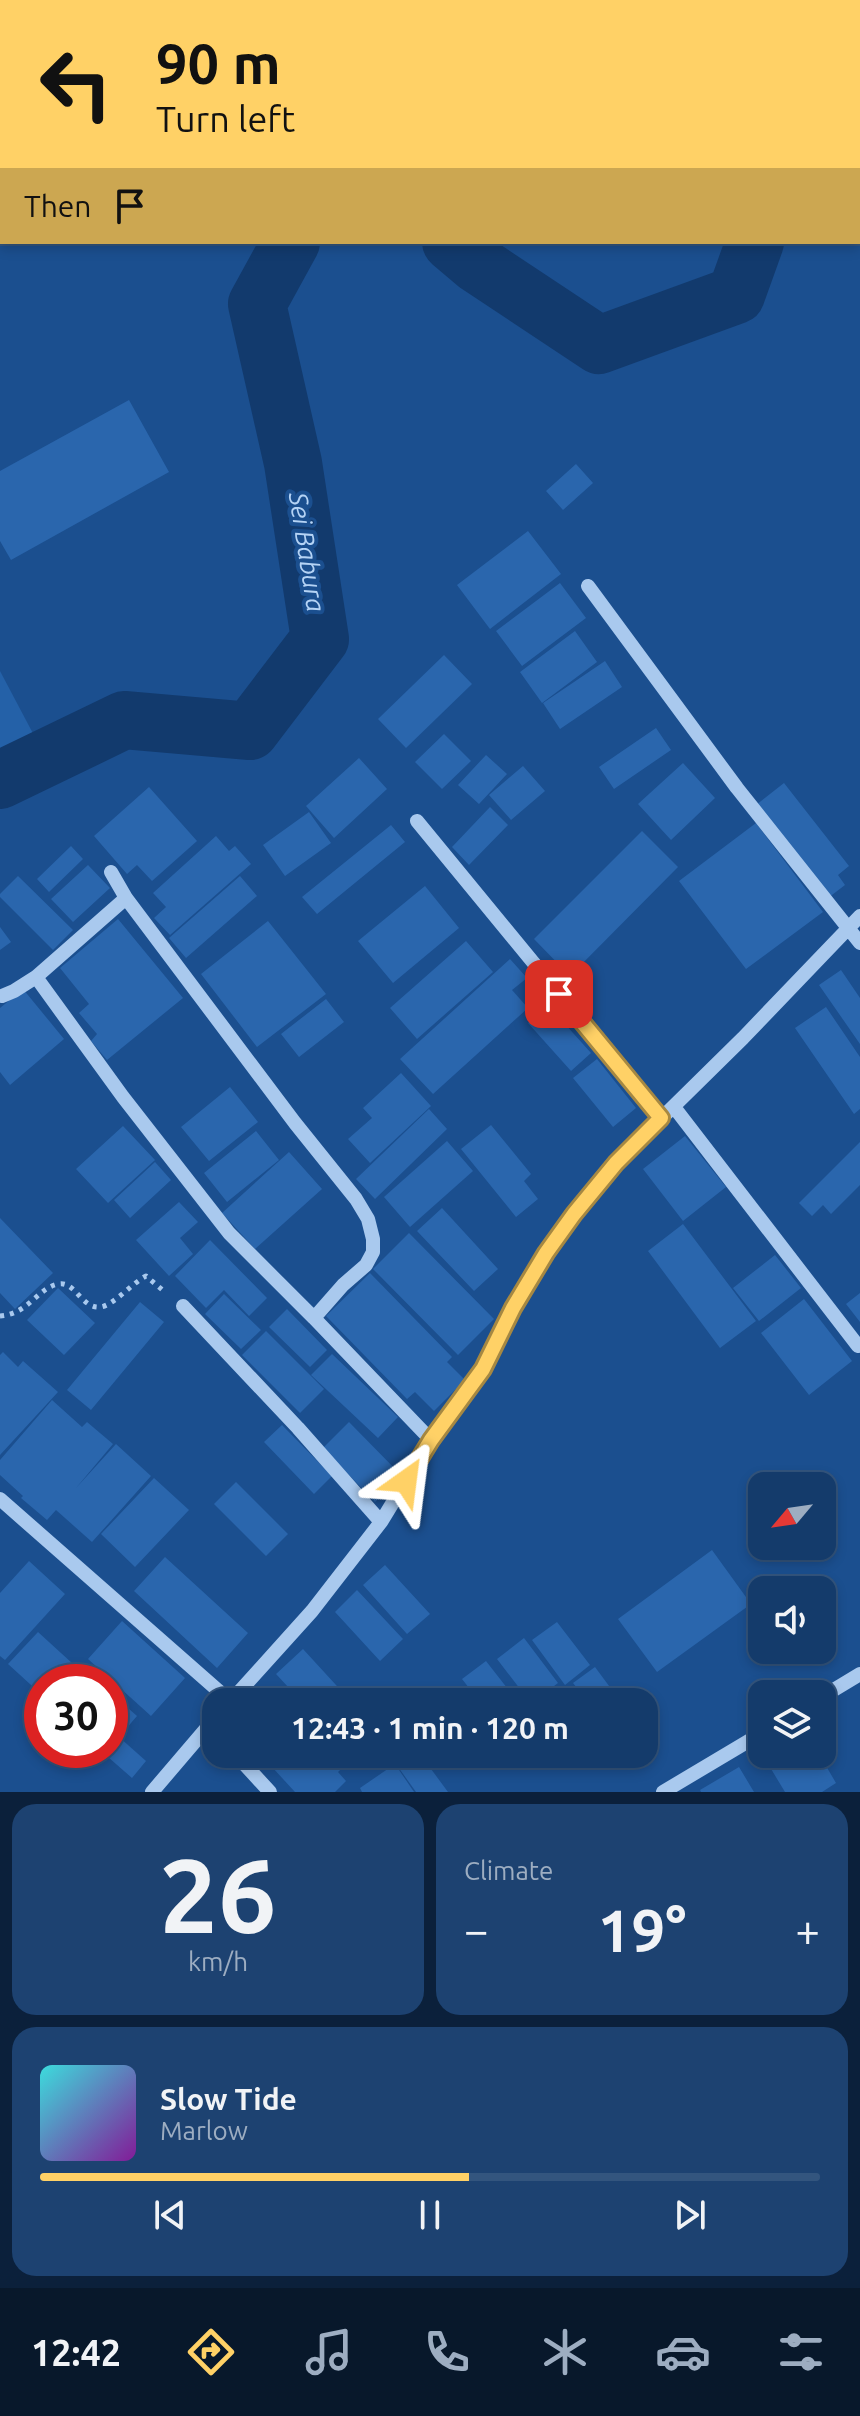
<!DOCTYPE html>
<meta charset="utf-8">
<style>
body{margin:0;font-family:Ubuntu,sans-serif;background:#1d4271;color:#f1f3f6;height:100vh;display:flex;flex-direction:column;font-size:30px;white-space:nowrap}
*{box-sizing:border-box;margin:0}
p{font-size:26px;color:#9dadc1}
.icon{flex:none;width:44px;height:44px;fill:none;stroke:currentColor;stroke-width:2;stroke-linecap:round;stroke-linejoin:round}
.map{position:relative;height:1792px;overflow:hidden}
.sheet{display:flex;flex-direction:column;gap:12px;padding:12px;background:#0b203b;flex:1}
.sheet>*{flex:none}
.hud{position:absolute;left:0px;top:0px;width:860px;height:244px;box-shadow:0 4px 12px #0003,0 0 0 2px #33557e;background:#ffd166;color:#111;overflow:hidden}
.needle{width:52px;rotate:241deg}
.buttons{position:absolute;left:748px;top:1472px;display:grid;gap:16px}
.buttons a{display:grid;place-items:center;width:88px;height:88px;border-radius:16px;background:#143b6b;box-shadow:0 4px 12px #0003,0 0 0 2px #33557e;font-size:40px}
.speed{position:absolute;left:24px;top:1664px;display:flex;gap:16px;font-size:40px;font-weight:700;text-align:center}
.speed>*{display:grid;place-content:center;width:104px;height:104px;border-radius:50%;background:#143b6b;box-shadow:0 4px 12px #0003,0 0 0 2px #33557e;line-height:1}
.speed .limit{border:12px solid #d22;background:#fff;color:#111}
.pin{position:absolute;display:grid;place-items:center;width:68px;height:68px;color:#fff;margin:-34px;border-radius:16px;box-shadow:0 4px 12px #0006}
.me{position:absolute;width:88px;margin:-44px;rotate:31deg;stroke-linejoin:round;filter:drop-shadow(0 0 6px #0008)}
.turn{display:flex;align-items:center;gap:28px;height:168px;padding:0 24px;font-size:36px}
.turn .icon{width:104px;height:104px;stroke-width:2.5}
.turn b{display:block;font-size:56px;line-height:68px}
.then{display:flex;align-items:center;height:76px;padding:0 24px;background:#0003;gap:16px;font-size:30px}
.big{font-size:60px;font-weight:700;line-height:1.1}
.sheet .widget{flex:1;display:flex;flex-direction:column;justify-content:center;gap:12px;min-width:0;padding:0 28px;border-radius:24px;background:#1d4271}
.sheet .dial{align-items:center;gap:0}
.dial b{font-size:104px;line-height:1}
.song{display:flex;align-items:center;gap:24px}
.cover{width:96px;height:96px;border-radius:12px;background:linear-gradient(135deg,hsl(180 70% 55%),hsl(290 70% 35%))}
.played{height:8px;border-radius:4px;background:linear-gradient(90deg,#ffd166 55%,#33557e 55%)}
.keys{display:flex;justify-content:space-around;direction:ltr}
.heat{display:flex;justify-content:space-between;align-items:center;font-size:44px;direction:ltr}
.sheet .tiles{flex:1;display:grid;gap:12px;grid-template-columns:1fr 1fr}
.widget:last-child{grid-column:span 2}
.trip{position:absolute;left:202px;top:1688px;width:456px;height:80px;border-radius:24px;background:#143b6b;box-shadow:0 4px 12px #0003,0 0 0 2px #33557e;font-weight:700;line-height:80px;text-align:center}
.menu{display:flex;height:128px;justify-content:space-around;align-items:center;background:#08182b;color:#9dadc1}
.menu .icon{width:56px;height:56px}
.menu .active{color:#ffd166}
.menu b{font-size:36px;color:#f1f3f6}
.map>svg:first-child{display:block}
</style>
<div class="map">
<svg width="860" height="1792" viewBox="0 0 860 1792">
<rect width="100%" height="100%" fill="#1b4f8f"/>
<path fill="#2461a8" d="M0,671l37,70 -37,23z"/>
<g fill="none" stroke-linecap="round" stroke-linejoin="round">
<path stroke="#123a6d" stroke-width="58" d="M809,2v-2
M451,242l26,22 122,81 137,-50 19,-53
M0,780l124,-60 126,11 70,-92 -27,-176 -36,-159 34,-62"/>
</g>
<path fill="#2a66ad" d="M129,400l40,72 -158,88 -11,-19v-70z
M576,464l17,19 -30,27 -17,-19z
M528,531l33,43 -71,55 -33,-44z
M560,583l26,35 -64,48 -26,-35z
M575,631l22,31 -55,41 -22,-31z
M444,655l28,29 -66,64 -28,-29z
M605,661l17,26 -62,42 -17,-26z
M656,728l15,22 -57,39 -15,-22z
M444,734l27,27 -29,28 -27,-27z
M486,755l21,19 -28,30 -21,-19z
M359,758l28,31 -53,49 -28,-32z
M683,763l32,35 -44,42 -33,-36z
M523,766l22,25 -34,29 -22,-25z
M784,783l65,83 -11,9 7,10 -17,13 -72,-93z
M149,787l48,54 -45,40 -15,-16 -10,9 -33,-38z
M490,807l18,18 -39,40 -17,-18z
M309,812l22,31 -46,33 -22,-31z
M756,823l67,89 -77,57 -67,-88z
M391,825l14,17 -88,72 -15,-17z
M642,831l36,36 -108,109 -36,-37z
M216,836l13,15 6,-5 16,18 -81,71 -16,-17 12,-11 -13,-14z
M71,846l12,13 -34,33 -12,-13z
M88,865l22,23 -37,34 -22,-23z
M18,876l55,54 -20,20 -53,-53v-3z
M240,876l17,20 -71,62 -17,-20z
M425,886l34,42 -66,55 -35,-42z
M118,919l65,79 -76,62 -16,-19 6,-7 -18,-21 10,-9 -29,-36z
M268,921l58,73 -69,53 -56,-73z
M0,927l11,15 -11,8z
M466,941l27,31 -76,67 -27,-31z
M510,959l17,19 -15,12 16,18 -95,86 -33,-35z
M841,970l19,28v46l-41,-59z
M23,989l41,50 -54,46 -10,-13v-64z
M326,999l18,23 -45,35 -18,-23z
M548,1005l43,48 -20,18 -43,-48z
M826,1007l34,50v52l-6,5 -59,-86z
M597,1059l39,49 -23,19 -40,-49z
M401,1073l30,33 -61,57 -22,-24 24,-21 -9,-10z
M230,1087l28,35 -49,39 -28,-34z
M429,1109l18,20 -72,70 -19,-20z
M491,1125l40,49 -7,7 14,18 -22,18 -55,-68z
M123,1126l32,34 -47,43 -32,-34z
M256,1131l23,29 -52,42 -23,-29z
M685,1136l41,51 -43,34 -40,-52z
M447,1141l26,30 -63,56 -26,-30z
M860,1142v43l-29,29 -8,-9 -11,11 -13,-13z
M289,1152l33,37 -67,60 -33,-36z
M155,1162l16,18 -41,38 -16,-18z
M179,1202l19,20 -18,16 13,16 -24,22 -33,-36z
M442,1208l56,61 -24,22 -57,-60z
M0,1218l53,55 -38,36 -15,-16z
M683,1224l73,97 -36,27 -72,-97z
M409,1233l85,86 -36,36 -85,-86z
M210,1240l57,58 -18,18 -25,-26 -18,18 -31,-32z
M775,1255l26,33 -42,33 -26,-33z
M370,1273l82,84 -5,5 18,18 -31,31 -19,-19 -8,7 -81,-83z
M58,1288l37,35 -31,32 -37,-35z
M860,1293v29l-14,-18z
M224,1294l37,36 -20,19 -36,-35z
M804,1299l48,62 -43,34 -48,-62z
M140,1302l24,20 -73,88 -24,-20z
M287,1309l40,41 -17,17 -41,-40z
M266,1331l58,58 -24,24 -58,-58z
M3,1352l15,15 5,-6 35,31 -58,63v-100z
M332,1354l66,63 -20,21 -67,-63z
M52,1400l30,27 5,-5 26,22 -37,44 40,-44 35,32 -59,66 -36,-32 -9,10 -26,-22 2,-2 -23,-21v-15z
M349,1422l53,54 -27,26 -52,-54z
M282,1425l50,51 -18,18 -50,-52z
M154,1478l35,32 -54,57 -34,-33z
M236,1482l52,52 -22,22 -52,-52z
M712,1550l39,54 -94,68 -39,-53z
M165,1557l83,76 -31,35 -83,-77z
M29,1561l36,33 -60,66 -5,-4v-63z
M385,1565l45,49 -23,20 -44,-49z
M357,1590l46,49 -23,22 -45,-49z
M122,1621l63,57 -34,38 -63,-57z
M557,1622l33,43 -25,20 -33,-45z
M38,1632l46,42 -7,8h-35v13l-34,-31z
M524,1638l34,45 -25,19h-3l-33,-43z
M303,1649l33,36 16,17h-50l-26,-28z
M486,1661l32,41h-38l-18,-23z
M595,1667l20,27 6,8h-33l-15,-19z
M88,1673l10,9h-18z
M257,1686l15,16h-32z
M110,1692l27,24 -18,21 27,24 -14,17 -32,-28h10z
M644,1732l11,14 -22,16 -6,-8h17z
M260,1754h87l4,5 -13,13 8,9 -11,11h-40z
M410,1754h10l28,38h-32l-20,-28z
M762,1754h57l17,29 -14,9h-37z
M395,1764l19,28h-52l-2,-4z
M739,1767l15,25h-53l-1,-2z"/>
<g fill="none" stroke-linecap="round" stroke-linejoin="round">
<path stroke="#a9c9ee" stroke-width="5" stroke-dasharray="4 6" stroke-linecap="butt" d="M0,1316c29,-2 38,-29 59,-32 16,-3 23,25 41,23 13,-1 32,-24 46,-31l20,17"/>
<path stroke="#a9c9ee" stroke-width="14" d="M588,586l149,202 123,155
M417,821l244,297
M111,872l15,26 169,225 61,76 12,20 5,20v13l-7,13 -23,20 -29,33 117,122
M36,977l90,-79
M2,996l12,-5 22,-14 87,120 106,136 85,85
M674,1107l184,239
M183,1306l115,122 83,94
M0,1499l230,202
M822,1697l38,-23
M230,1702l82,-91 69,-89 50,-82 52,-71 30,-61 33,-55 28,-39 42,-51 127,-125 117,-122
M235,1754l35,38
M152,1792l64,-75
M663,1792l99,-59"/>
</g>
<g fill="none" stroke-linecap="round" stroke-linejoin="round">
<g stroke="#a68842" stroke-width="20">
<path id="route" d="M406,1481l25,-41 52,-71 30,-61 33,-55 28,-39 42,-51 45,-45 -102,-124"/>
</g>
<use href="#route" stroke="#ffd166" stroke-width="14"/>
</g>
<g text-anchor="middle" stroke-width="8" stroke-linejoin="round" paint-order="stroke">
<g font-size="26" font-style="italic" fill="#b5d3f5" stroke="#1b4f8f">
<text transform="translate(307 552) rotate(81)" y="9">Sei Babura</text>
</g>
</g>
</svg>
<div class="buttons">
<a><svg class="needle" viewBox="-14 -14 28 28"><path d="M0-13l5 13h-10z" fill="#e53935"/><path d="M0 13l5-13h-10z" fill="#9dadc1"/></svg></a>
<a><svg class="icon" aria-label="sound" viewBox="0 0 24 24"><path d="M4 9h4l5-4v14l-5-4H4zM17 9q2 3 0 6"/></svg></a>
<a><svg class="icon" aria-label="layers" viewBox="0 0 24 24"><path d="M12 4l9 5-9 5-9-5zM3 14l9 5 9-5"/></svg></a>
</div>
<div class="speed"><div class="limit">30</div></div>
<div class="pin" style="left:559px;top:994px;background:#d93025"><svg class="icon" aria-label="arrive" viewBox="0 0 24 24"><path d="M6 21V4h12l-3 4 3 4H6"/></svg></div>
<svg class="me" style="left:406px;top:1481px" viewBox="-20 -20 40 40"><path d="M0-17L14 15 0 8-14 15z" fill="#ffd166" stroke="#fff" stroke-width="4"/></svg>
<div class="trip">12:43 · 1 min · 120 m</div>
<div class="hud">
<div class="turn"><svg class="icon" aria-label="left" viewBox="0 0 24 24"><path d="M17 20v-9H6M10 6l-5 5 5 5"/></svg><div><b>90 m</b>Turn left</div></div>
<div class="then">Then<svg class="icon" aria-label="arrive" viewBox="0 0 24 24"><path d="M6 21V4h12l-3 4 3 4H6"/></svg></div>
</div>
</div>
<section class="sheet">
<div class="tiles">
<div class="widget dial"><b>26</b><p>km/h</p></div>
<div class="widget"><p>Climate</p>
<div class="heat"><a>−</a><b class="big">19°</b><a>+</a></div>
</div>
<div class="widget">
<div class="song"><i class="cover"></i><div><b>Slow Tide</b><p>Marlow</p></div></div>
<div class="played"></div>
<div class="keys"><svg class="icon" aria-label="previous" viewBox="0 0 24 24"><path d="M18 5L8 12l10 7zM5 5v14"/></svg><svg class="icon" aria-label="pause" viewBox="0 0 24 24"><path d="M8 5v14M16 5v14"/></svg><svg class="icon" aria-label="next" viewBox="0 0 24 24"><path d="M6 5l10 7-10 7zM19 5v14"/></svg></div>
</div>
</div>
</section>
<nav class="menu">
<b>12:42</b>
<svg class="icon active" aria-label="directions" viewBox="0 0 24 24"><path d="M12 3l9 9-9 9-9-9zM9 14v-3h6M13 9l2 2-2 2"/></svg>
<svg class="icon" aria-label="music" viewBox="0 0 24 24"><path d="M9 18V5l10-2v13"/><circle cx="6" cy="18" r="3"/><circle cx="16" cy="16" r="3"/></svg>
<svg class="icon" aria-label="phone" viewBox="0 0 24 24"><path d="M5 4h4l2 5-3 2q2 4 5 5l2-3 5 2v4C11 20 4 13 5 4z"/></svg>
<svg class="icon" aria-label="climate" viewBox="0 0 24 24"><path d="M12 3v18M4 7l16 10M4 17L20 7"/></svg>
<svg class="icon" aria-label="car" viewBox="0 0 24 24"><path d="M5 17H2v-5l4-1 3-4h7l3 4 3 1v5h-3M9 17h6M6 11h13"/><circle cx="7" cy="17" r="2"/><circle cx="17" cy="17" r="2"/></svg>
<svg class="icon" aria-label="filters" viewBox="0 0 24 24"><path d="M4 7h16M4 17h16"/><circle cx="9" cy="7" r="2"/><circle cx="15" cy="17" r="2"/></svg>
</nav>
